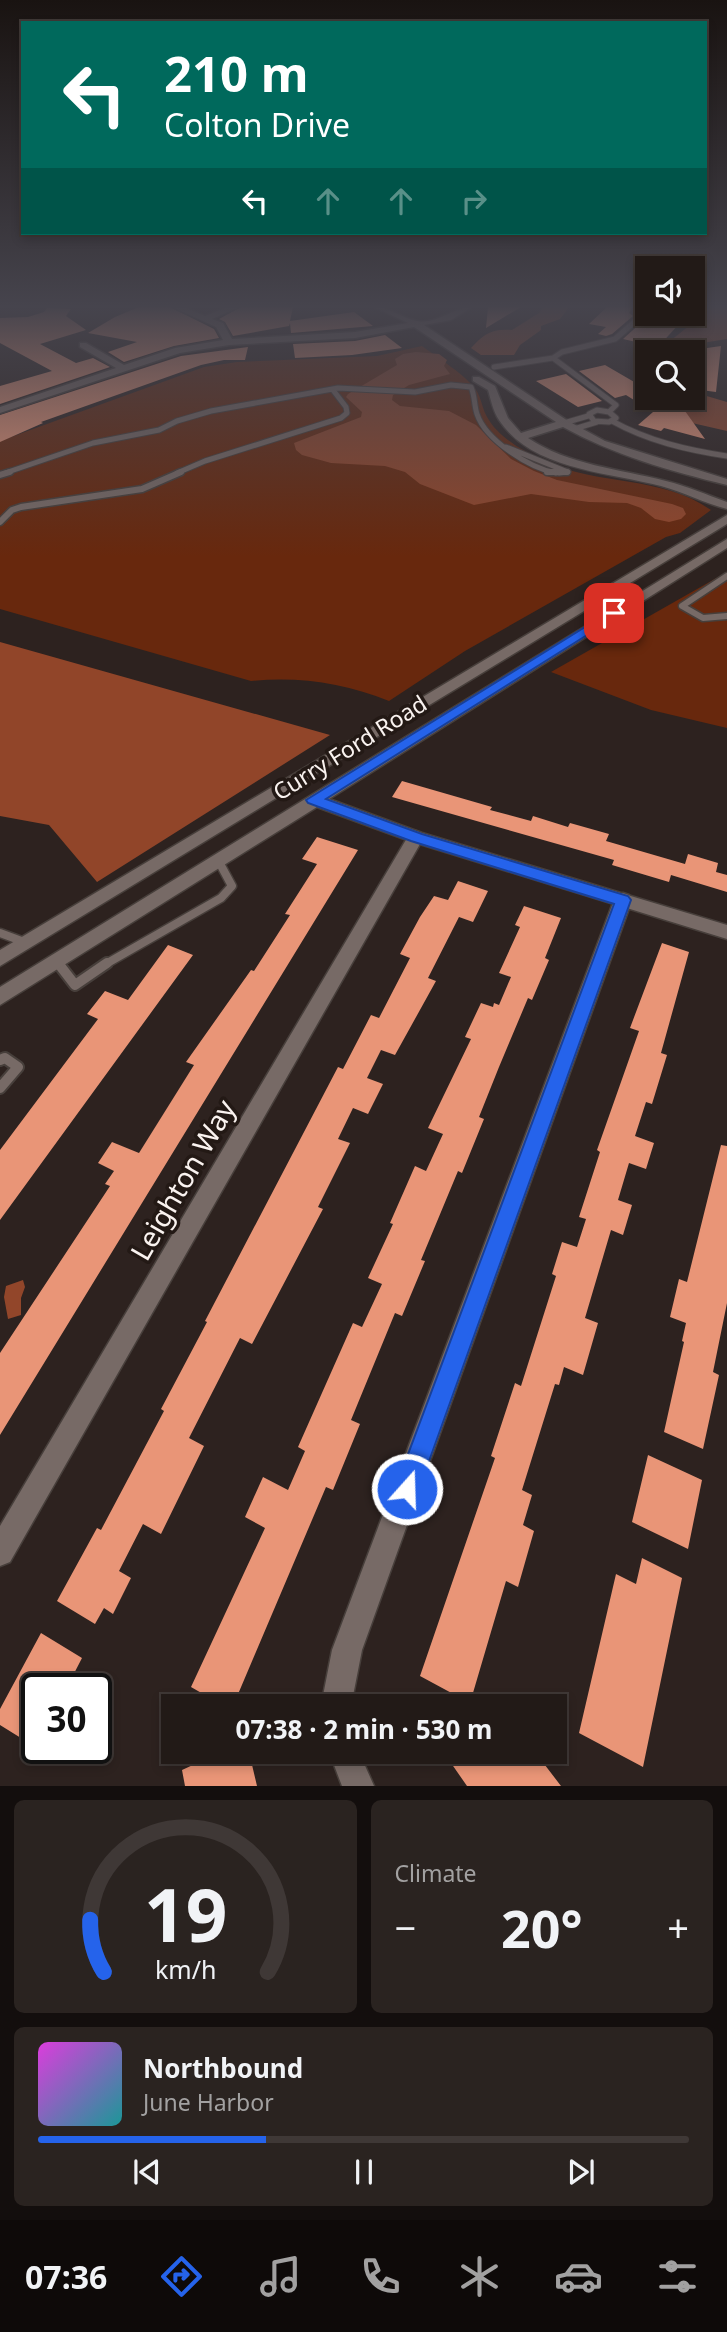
<!DOCTYPE html>
<meta charset="utf-8">
<style>
body{margin:0;font-family:"Noto Sans",sans-serif;background:#2a2320;color:#f1f3f6;height:100vh;display:flex;flex-direction:column;font-size:26px;white-space:nowrap}
*{box-sizing:border-box;margin:0}
p{font-size:23px;color:#a2a1a1}
.icon{flex:none;width:38px;height:38px;fill:none;stroke:currentColor;stroke-width:2;stroke-linecap:round;stroke-linejoin:round}
.map{position:relative;height:1786px;overflow:hidden}
.panel{display:flex;flex-direction:column;gap:14px;padding:14px;background:#130e0d;flex:1}
.panel>*{flex:none}
.top-card{position:absolute;left:21px;top:21px;width:686px;height:214px;border-radius:0px;box-shadow:0 4px 10px #0003,0 0 0 2px #3f3836;background:#00695c;color:#fff;overflow:hidden}
.tools{position:absolute;left:635px;top:256px;display:grid;gap:14px}
.tools a{display:grid;place-items:center;width:70px;height:70px;border-radius:0px;background:#221a17;box-shadow:0 4px 10px #0003,0 0 0 2px #3f3836;font-size:35px}
.speed{position:absolute;left:21px;top:1673px;display:flex;gap:14px;font-size:35px;font-weight:700;text-align:center}
.speed>*{display:grid;place-content:center;width:91px;height:91px;border-radius:50%;background:#221a17;box-shadow:0 4px 10px #0003,0 0 0 2px #3f3836;line-height:1}
.speed .limit{border:4px solid #111;border-radius:10px;background:#fff;color:#111}
.pin{position:absolute;display:grid;place-items:center;width:60px;height:60px;color:#fff;margin:-30px;border-radius:14px;box-shadow:0 4px 10px #0006}
.me{position:absolute;width:77px;margin:-38px;rotate:20deg;stroke-linejoin:round;filter:drop-shadow(0 0 5px #0008)}
.turn{display:flex;align-items:center;gap:24px;height:147px;padding:0 28px;font-size:32px}
.turn .icon{width:91px;height:91px;stroke-width:2.5}
.turn b{display:block;font-size:49px;line-height:60px}
.lanes{display:flex;align-items:center;height:66px;padding:0 28px;background:#0003;justify-content:center;gap:35px;direction:ltr}
.lanes .off{opacity:.35}
.big{font-size:52px;font-weight:700;line-height:1.1}
.panel .card{flex:1;display:flex;flex-direction:column;justify-content:center;gap:10px;min-width:0;padding:0 24px;border-radius:10px;background:#2a2320}
.panel .dial{align-items:center;gap:0}
.dial svg{height:182px;overflow:visible;fill:none;stroke:#3f3836;stroke-width:7;stroke-linecap:round;text-anchor:middle}
.dial text{fill:#f1f3f6;stroke:none}
.song{display:flex;align-items:center;gap:21px}
.cover{width:84px;height:84px;border-radius:10px;background:linear-gradient(135deg,hsl(300 70% 55%),hsl(180 70% 35%))}
.played{height:7px;border-radius:4px;background:linear-gradient(90deg,#2563eb 35%,#3f3836 35%)}
.keys{display:flex;justify-content:space-around;direction:ltr}
.heat{display:flex;justify-content:space-between;align-items:center;font-size:38px;direction:ltr}
.panel .tiles{flex:1;display:grid;gap:14px;grid-template-columns:1fr 1fr}
.card:last-child{grid-column:span 2}
.trip{position:absolute;left:161px;top:1694px;width:406px;height:70px;border-radius:0px;background:#221a17;box-shadow:0 4px 10px #0003,0 0 0 2px #3f3836;font-weight:700;line-height:70px;text-align:center}
.dock{display:flex;height:112px;justify-content:space-around;align-items:center;background:#0e0a09;color:#a2a1a1}
.dock .icon{width:49px;height:49px}
.dock .selected{color:#2563eb}
.dock b{font-size:32px;color:#f1f3f6}
.map>svg:first-child{display:block}
</style>
<div class="map">
<svg width="727" height="1786" viewBox="0 0 727 1786">
<rect width="100%" height="100%" fill="#2d221f"/>
<path fill="#68280d" d="M422,346c15,11 45,30 54,44 5,7 6,17 10,25 11,22 37,36 58,46 54,25 117,14 167,49l-31,23 -14,4 -201,114 -76,50c-44,-18 -91,-25 -138,-20l-251,-72v-168l204,-74 33,-5 140,-6z
M727,572v156l-76,-18 -100,-38z"/>
<path fill="#914529" d="M0,642l330,93 -233,147 -48,-57 -49,-9z"/>
<path fill="#92462a" d="M543,307h26l-9,12 -19,7v4l-21,15 -6,10h-33l-10,-7c12,-13 20,-20 41,-18l27,-17z
M693,307h34v32l-25,4 -9,9h-37l33,-26 2,-7 -4,-6h6z
M416,352l23,2 8,6 -3,6 6,8 -41,11 -16,10 -1,5 8,6 49,5 27,14 35,34 23,12 23,9 115,24 11,4 3,6 -5,5 -12,3 -14,-3 -14,-11 -14,-5 -38,-1 -58,-8 -57,11 -54,-21 -15,-12 -20,-6 -54,-3 -29,-8 -6,-5 -2,-7 67,-26 1,-5 -16,-15 2,-3 49,-29 -2,-6 8,-5z
M693,392l34,10v29l-48,-11 7,-7 -7,-11 -13,-5h27z
M23,1280l2,7 -4,11v17l-13,4 -4,-22 2,-11z"/>
<path fill="#e99577" d="M139,307h31l44,22 5,9 -45,8 -50,16 -16,-10 29,-10 -49,-9 27,-16z
M241,307h52l-3,14 64,-9 19,14 -82,7 -1,-10 -1,3 -56,10 -8,-14 -6,-3z
M488,307h33l-35,21z
M607,307h25l-3,6 4,3 -21,18 -6,2 -8,-2 8,-7 -17,-3z
M47,308l24,1 -5,7 20,14 -46,14 36,19 17,-5 17,9 -110,37v-18l52,-15 -52,-28v-25l28,-1 16,-5z
M643,313h46l-31,34 -35,-8 20,-18z
M385,335l17,13 -50,7 -57,3 -2,-14 62,-3z
M721,346l-5,46 -23,-3v-39z
M248,347l-3,13h-21l-23,5 -160,57 2,1 -43,19v-27l181,-59z
M605,365l43,25v7h27l30,42 -41,-11 -3,3 -23,-6 15,-13 -27,-17 -11,3 -36,-27z
M566,374l36,27 -24,6 -42,-26z
M402,781l90,26 -2,3 41,11 2,-5 35,11 2,-4 39,11 -3,7 79,23 3,-10 30,9 -2,9 11,3v17l-56,-17 -2,7 -57,-17 2,-5 -222,-63z
M317,837l41,13 -358,585v-82l110,-167 -5,-2 9,-13 -16,-8 14,-21 27,11 55,-88 -8,-3 65,-92 3,1 36,-56 -5,-1 32,-50 -15,-5z
M458,881l30,10 -15,31 -14,-5 -31,61 8,3 -41,74 -14,-5 -14,28 16,6 -15,30 -15,-6 -15,31 12,4 -32,64 5,2 -71,135 -12,-6 -51,100 15,8 -43,88 -18,-10 -24,47 12,7 -18,36 -9,-6 -9,16 -38,-23 40,-73 4,2 63,-119 -3,-2 46,-87 -2,-1 133,-254 5,2 28,-54 8,3 31,-60 -10,-4 20,-37 14,-21 14,4z
M524,906l37,12 -16,40 4,2 -17,40 -4,-2 -29,69 -20,50 5,2 -22,54 -4,-2 -37,89 4,1 -23,55 -7,-3 -44,107 9,4 -27,66 -7,-3 -93,219h-9l-33,-19 74,-159 -20,-11 18,-40 25,13 17,-39 -7,-4 55,-124 9,4 20,-43 -14,-6 25,-54 -3,-1 25,-57 11,5 17,-37 -15,-6 43,-89 -6,-2 16,-34 12,4 1,-4 5,2 12,-28 -12,-4 21,-46 -5,-2z
M662,943l27,9 -28,101 6,2 -15,49 -6,-2 -11,34 19,7 -8,26 -17,-6 -11,37 14,5 -9,30 -12,-5 -26,88 13,5 -15,52 -19,-8 -5,18 -4,-1 -33,106 10,5 -9,30 11,6 -16,56 -12,-6 -36,122 -50,-27 75,-218 -4,-2 24,-73 6,3 35,-110 -4,-2 10,-32 15,5 9,-28 -7,-2 21,-65 -3,-2 42,-119 -9,-3z
M168,945l25,10 -193,265v-70l98,-131 -11,-5 18,-23 23,9z
M721,1145l6,1v157l-14,69 6,3 -16,74 -39,-17 20,-90 -2,-1 4,-18 -16,-6 9,-38 8,3z
M648,1455l54,25 -14,69 -56,-27z
M642,1558l40,20 -39,189 -64,-34 37,-159 20,10z
M41,1633l41,25 -16,31h-29v59l-37,-23v-16z
M221,1752h28l8,34h-72l-3,-16z
M460,1752h75l26,34h-94l-16,-23z"/>
<g fill="none" stroke-linecap="round" stroke-linejoin="round">
<g stroke="#473f3b" stroke-width="7">
<path id="lane-far3" d="M494,367l59,-9
M597,410l12,2 7,6 -7,4 -15,-1 -5,-7z
M609,412l7,-7 -63,-47 9,-6 53,-13 24,-21 -2,-11
M612,421c36,20 75,29 115,35
M564,423l24,-7
M574,429l23,-7
M506,447l62,25 -9,1
M5,473l88,-30 66,-13 18,-9 34,-10 127,-23 77,4 36,-7 20,2c4,9 3,18 6,27 9,27 53,54 79,59
M177,473l28,-12 136,-43 6,-5 -1,-6 -13,-17"/>
</g>
<g stroke="#473f3b" stroke-width="9">
<path id="lane-far2" d="M547,472h20
M0,475l10,-3
M0,522l12,-12 9,-3 121,-18 39,-17
M727,576l-45,30 21,12 24,-2"/>
</g>
<g stroke="#473f3b" stroke-width="11">
<path id="lane-far1" d="M0,933l27,10
M57,961l3,4
M104,965l117,-67 11,-12 -14,-26"/>
</g>
<g stroke="#473f3b" stroke-width="14">
<path id="lane" d="M58,963l17,22 32,-22
M0,1060l5,-2 13,9 -18,21"/>
</g>
<g stroke="#473f3b" stroke-width="3">
<path id="street" d="M172,307h12l21,9 22,-9h12l-27,12 11,4 9,16 123,-7 53,-9 -34,-16c17,0 27,11 43,14 19,4 37,-14 55,-14l-21,13 -27,5 144,96 37,20 122,38v6c-57,-14 -113,-30 -164,-58l-35,11c40,27 92,31 138,43 21,5 41,14 61,21v7c-23,-6 -44,-17 -66,-23 -53,-14 -129,-16 -162,-66 -6,-9 -8,-20 -11,-30l-15,-9v-4h6l16,9 13,32 13,15 35,-11 -142,-95 -59,11 -126,7 -49,8 -180,60v-6l116,-39 -36,-21v-4h6l38,22 51,-17 48,-8 -7,-13z
M416,831l8,6 -414,725 -10,4v-40l410,-693z
M623,893l6,2 3,5 -270,750 -11,56h-30l11,-56 282,-750 3,-5z
M329,1752h30l15,34h-32z"/>
</g>
<g stroke="#473f3b" stroke-width="3">
<path id="secondary" d="M727,515v9l-727,442v-16z
M727,539v9l-398,251 93,34 305,92v14l-317,-98 -93,-34 -317,198v-18z"/>
</g>
<use href="#lane-far3" stroke="#776a66" stroke-width="5"/>
<use href="#lane-far2" stroke="#776a66" stroke-width="6"/>
<use href="#lane-far1" stroke="#776a66" stroke-width="8"/>
<use href="#lane" stroke="#776a66" stroke-width="10"/>
<use href="#street" fill="#776a66" fill-rule="evenodd"/>
<use href="#secondary" fill="#776a66" fill-rule="evenodd"/>
</g>
<linearGradient id="sky" x2="0" y2="1"><stop stop-color="#191311"/><stop offset="0.55" stop-color="#46444d"/><stop offset="1" stop-color="#46444d" stop-opacity="0"/></linearGradient>
<rect width="727" height="557" fill="url(#sky)"/>
<path fill="#2563eb" stroke="#184099" stroke-width="2" d="M614,609l6,4 -1,2 -293,184 96,35 206,62 3,4 -212,589 -4,9 -8,4 -9,-4 -3,-9 219,-585 -203,-63 -103,-38 -2,-3z"/>
<g text-anchor="middle" stroke-width="7" stroke-linejoin="round" paint-order="stroke">
<g font-size="23" fill="#faf3f0" stroke="#231915">
<text transform="translate(350 748) rotate(-32)" y="8">Curry Ford Road</text>
</g>
<g font-size="28" fill="#faf3f0" stroke="#231915">
<text transform="translate(183 1180) rotate(-60)" y="10">Leighton Way</text>
</g>
</g>
</svg>
<div class="tools">
<a><svg class="icon" aria-label="sound" viewBox="0 0 24 24"><path d="M4 9h4l5-4v14l-5-4H4zM17 9q2 3 0 6"/></svg></a>
<a><svg class="icon" aria-label="search" viewBox="0 0 24 24"><circle cx="10" cy="10" r="6"/><path d="M15 15l6 6"/></svg></a>
</div>
<div class="speed"><div class="limit">30</div></div>
<div class="pin" style="left:614px;top:613px;background:#d93025"><svg class="icon" aria-label="arrive" viewBox="0 0 24 24"><path d="M6 21V4h12l-3 4 3 4H6"/></svg></div>
<svg class="me" style="left:407px;top:1489px" viewBox="-20 -20 40 40"><circle r="17" fill="#2563eb" stroke="#fff" stroke-width="3"/><path d="M0-11L8 9 0 5-8 9z" fill="#fff"/></svg>
<div class="trip">07:38 · 2 min · 530 m</div>
<div class="top-card">
<div class="turn"><svg class="icon" aria-label="left" viewBox="0 0 24 24"><path d="M17 20v-9H6M10 6l-5 5 5 5"/></svg><div><b>210 m</b>Colton Drive</div></div>
<div class="lanes"><svg class="icon" aria-label="left" viewBox="0 0 24 24"><path d="M17 20v-9H6M10 6l-5 5 5 5"/></svg><svg class="icon off" aria-label="ahead" viewBox="0 0 24 24"><path d="M12 20V5M6 11l6-6 6 6"/></svg><svg class="icon off" aria-label="ahead" viewBox="0 0 24 24"><path d="M12 20V5M6 11l6-6 6 6"/></svg><svg class="icon off" aria-label="right" viewBox="0 0 24 24"><path d="M7 20v-9h11M14 6l5 5-5 5"/></svg></div>
</div>
</div>
<section class="panel">
<div class="tiles">
<div class="card dial"><svg viewBox="0 0 100 80">
<path d="M14 69A42 42 0 1 1 86 69"/>
<path d="M14 69A42 42 0 0 1 8 46" stroke="#2563eb"/>
<text x="50" y="56" font-size="32" font-weight="700">19</text>
<text x="50" y="72" font-size="11">km/h</text>
</svg></div>
<div class="card"><p>Climate</p>
<div class="heat"><a>−</a><b class="big">20°</b><a>+</a></div>
</div>
<div class="card">
<div class="song"><i class="cover"></i><div><b>Northbound</b><p>June Harbor</p></div></div>
<div class="played"></div>
<div class="keys"><svg class="icon" aria-label="previous" viewBox="0 0 24 24"><path d="M18 5L8 12l10 7zM5 5v14"/></svg><svg class="icon" aria-label="pause" viewBox="0 0 24 24"><path d="M8 5v14M16 5v14"/></svg><svg class="icon" aria-label="next" viewBox="0 0 24 24"><path d="M6 5l10 7-10 7zM19 5v14"/></svg></div>
</div>
</div>
</section>
<nav class="dock">
<b>07:36</b>
<svg class="icon selected" aria-label="directions" viewBox="0 0 24 24"><path d="M12 3l9 9-9 9-9-9zM9 14v-3h6M13 9l2 2-2 2"/></svg>
<svg class="icon" aria-label="music" viewBox="0 0 24 24"><path d="M9 18V5l10-2v13"/><circle cx="6" cy="18" r="3"/><circle cx="16" cy="16" r="3"/></svg>
<svg class="icon" aria-label="phone" viewBox="0 0 24 24"><path d="M5 4h4l2 5-3 2q2 4 5 5l2-3 5 2v4C11 20 4 13 5 4z"/></svg>
<svg class="icon" aria-label="climate" viewBox="0 0 24 24"><path d="M12 3v18M4 7l16 10M4 17L20 7"/></svg>
<svg class="icon" aria-label="car" viewBox="0 0 24 24"><path d="M5 17H2v-5l4-1 3-4h7l3 4 3 1v5h-3M9 17h6M6 11h13"/><circle cx="7" cy="17" r="2"/><circle cx="17" cy="17" r="2"/></svg>
<svg class="icon" aria-label="filters" viewBox="0 0 24 24"><path d="M4 7h16M4 17h16"/><circle cx="9" cy="7" r="2"/><circle cx="15" cy="17" r="2"/></svg>
</nav>
